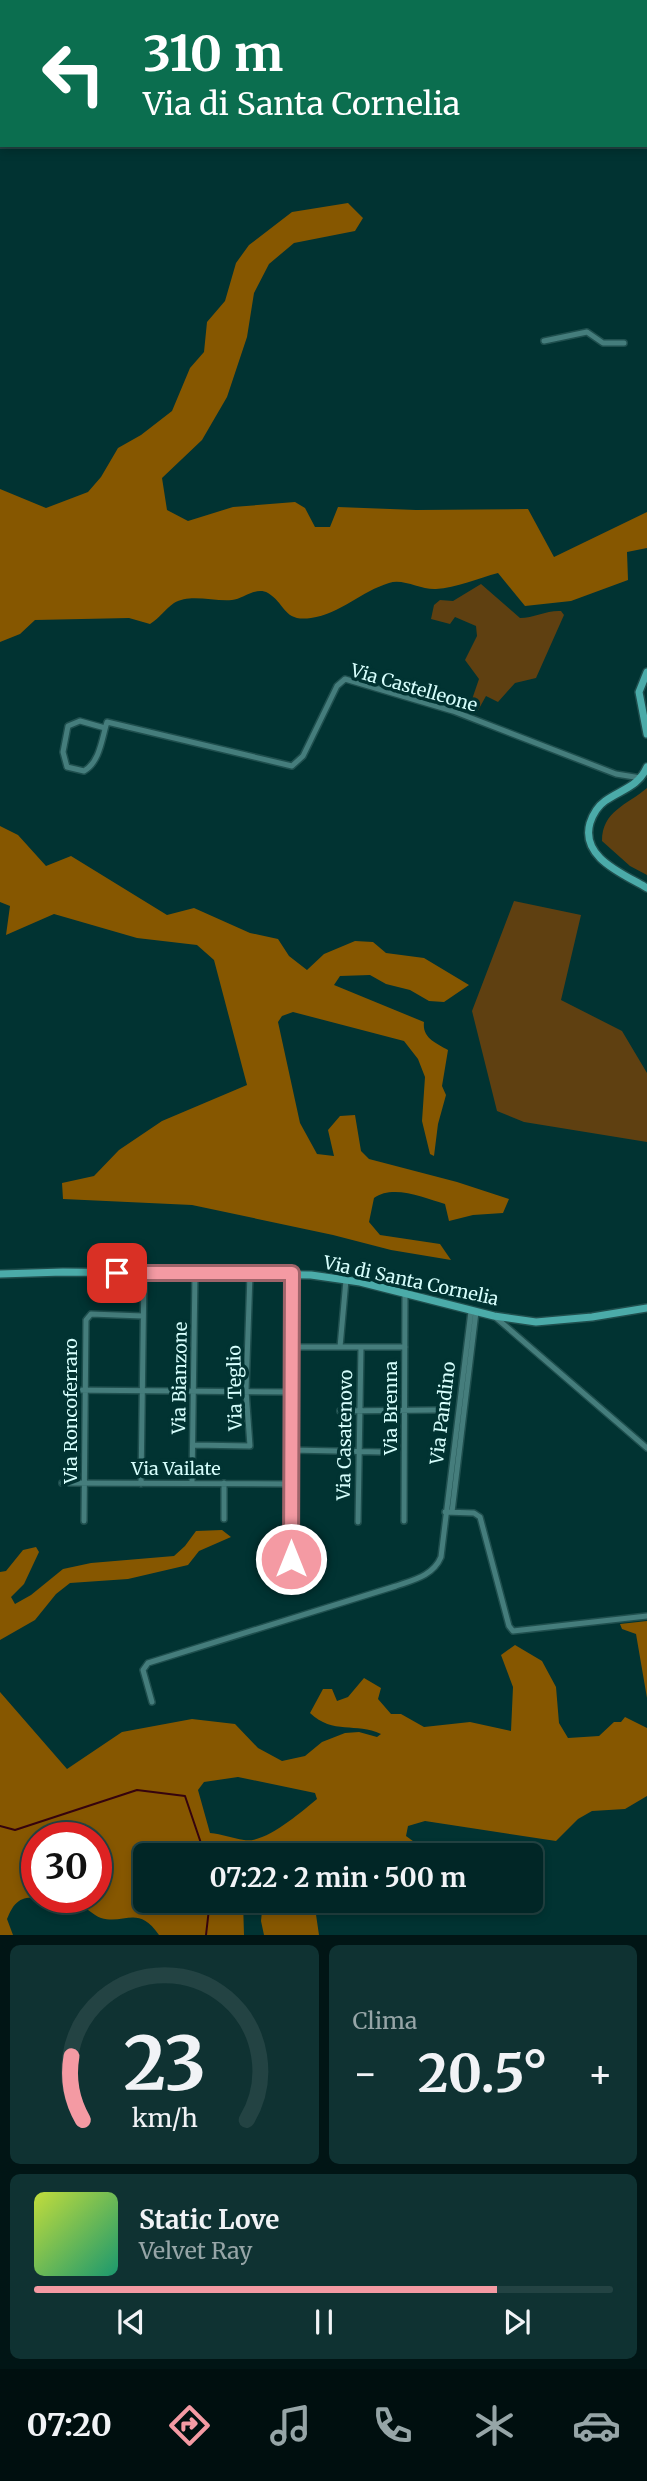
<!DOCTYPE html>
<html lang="it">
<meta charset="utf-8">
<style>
body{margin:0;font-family:Merriweather,serif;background:#0f3232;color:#f1f3f6;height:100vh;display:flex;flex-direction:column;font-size:26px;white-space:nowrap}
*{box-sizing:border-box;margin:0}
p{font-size:23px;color:#96a5a7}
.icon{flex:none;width:38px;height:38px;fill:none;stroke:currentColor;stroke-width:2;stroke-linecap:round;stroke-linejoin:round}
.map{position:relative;height:1935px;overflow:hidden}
.drawer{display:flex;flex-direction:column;gap:10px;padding:10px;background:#011515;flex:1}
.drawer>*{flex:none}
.banner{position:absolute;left:0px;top:0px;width:648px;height:147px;box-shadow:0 4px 10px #0003,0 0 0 2px #234343;background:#0b6e4f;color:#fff;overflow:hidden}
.speed{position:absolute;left:21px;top:1822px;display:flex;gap:14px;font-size:35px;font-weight:700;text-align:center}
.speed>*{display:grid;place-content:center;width:91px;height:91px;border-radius:50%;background:#012626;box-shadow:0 4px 10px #0003,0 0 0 2px #234343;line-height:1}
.speed .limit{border:10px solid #d22;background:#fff;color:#111}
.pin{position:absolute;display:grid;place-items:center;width:60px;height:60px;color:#fff;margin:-30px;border-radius:14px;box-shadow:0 4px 10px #0006}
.me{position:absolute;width:77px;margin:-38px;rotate:0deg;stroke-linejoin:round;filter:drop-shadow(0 0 5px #0008)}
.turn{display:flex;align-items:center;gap:24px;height:147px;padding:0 28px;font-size:32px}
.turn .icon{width:91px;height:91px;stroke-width:2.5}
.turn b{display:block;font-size:49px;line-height:60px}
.big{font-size:52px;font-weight:700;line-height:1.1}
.drawer .widget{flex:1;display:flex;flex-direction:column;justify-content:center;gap:10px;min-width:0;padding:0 24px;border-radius:10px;background:#0f3232}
.drawer .dial{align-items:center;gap:0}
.dial svg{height:182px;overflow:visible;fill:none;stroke:#234343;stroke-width:7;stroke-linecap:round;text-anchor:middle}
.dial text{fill:#f1f3f6;stroke:none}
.song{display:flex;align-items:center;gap:21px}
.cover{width:84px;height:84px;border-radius:10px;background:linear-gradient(135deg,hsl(70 70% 55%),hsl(160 70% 35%))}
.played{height:7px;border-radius:4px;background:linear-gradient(90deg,#f49aa3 80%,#234343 80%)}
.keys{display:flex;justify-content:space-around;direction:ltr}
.heat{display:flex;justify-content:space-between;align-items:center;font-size:38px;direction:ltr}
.drawer .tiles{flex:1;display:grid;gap:10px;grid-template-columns:1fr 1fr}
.widget:last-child{grid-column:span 2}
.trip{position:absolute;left:133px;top:1843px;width:410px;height:70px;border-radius:10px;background:#012626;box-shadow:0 4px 10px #0003,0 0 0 2px #234343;font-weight:700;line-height:70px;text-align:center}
.dock{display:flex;height:112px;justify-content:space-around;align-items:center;background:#000f0f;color:#96a5a7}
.dock .icon{width:49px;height:49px}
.dock .on{color:#f49aa3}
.dock b{font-size:32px;color:#f1f3f6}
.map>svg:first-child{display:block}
</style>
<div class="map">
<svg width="647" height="1935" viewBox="0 0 647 1935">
<rect width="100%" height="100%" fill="#013332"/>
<path fill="#5f4011" d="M481,584l39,34c14,0 27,-8 41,-7l3,4 -28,63 -21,5 -17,19 -12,-6 -10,18 -8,-3 11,-32 -14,-19 12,-24 -1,-10 -21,-9 -5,7 -19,-5 3,-14 6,-5 13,1z
M647,788v87l-17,-9 -28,-25c0,-30 25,-36 45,-53z
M514,901l67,14 -20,85 61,31 25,42v69l-123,-20 -27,-11 -25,-100z"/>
<path fill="#865700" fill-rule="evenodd" d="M348,203l15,15 -8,13 -61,12 -25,21 -15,29 -7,44 -20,60 -25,43 -40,38 5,32 21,11 45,-14 62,-5 10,6 10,19h15l8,-20 78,3 112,-1 26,48 93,-45v36l-20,4 1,28 -57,21 -46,5 -27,-33c-19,5 -42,15 -62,16 -15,1 -33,-11 -47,-6 -27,8 -49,31 -78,35 -28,4 -25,-14 -43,-25 -12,-7 -25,6 -36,7 -17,2 -42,-7 -58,3 -9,6 -14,15 -24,21l-21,-6 -94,2 -15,14 -20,8v-153l46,19 42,-16 13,-15 17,-29 23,-13 31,-24 18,-43 14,-16 3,-30 18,-21 11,-38 13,-18 43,-33z
M0,826l18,9 28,31 25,-10 96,59 27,-7 56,25 28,6 11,17 18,14 17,-16 31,-13 18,1 13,11 38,5 45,27 -25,17 -15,-1 -19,-11 -24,-6 -16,-9 -30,1 -6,9 90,37c-2,16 12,21 24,28l-6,36 4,9 -8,29 -4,32 -4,-2 -8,-33 3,-44 -7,-18 -14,-18 -111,-29 -11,4 -4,6 22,101 17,31 17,2 -6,-26 12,-14 15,-1 6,36 8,8 88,23 52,17 -6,14 -30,2 -24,6 -4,-17c-20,-6 -52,-20 -71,-6l-5,24 11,13 60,9 11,16 -60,-10 -58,-15 -141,-30 -129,-6 -1,-16 32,-7 25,-26 43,-29 85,-36 -33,-125 -17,-15 -60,-7 -83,-24 -48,21 4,-29 -10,-4z
M222,1530l9,7 -32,14 -11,14 -60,14 -58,4 -14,11 -21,26 -35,20v-68l6,-1 17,-21 13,-3 3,5 -15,32 -13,13 4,7 16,-9 32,-26 28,-6 83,-7 11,-10 11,-15z
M647,1621v77l-11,-64 -14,-5 -2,-5z
M515,1645l27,16 14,26 3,36 9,15 31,-2 15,-14h7l4,-5 22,11v68l-22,13 -33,2 -14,8 -22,22 -131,-20 -17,5 -2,10 15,11 1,5 -7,3h-270v45l98,1 1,34h-85c-21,-31 -34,-10 -58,-17 -8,-3 -15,-11 -23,-14 -14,-4 -47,-11 -59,-3 -6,4 -9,11 -12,18l6,16h-13v-243l67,77 55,-37 70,-13 43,5 23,24 24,13 23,-5 17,-14 23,-9 14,-1 18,5 4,-3c-25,-12 -48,1 -71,-21l13,-24h9l5,12 11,-4 16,-19 17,10 -3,11 13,15h10l23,13 46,-5 41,9 2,-44 -12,-32zM238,1777l77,16 2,6c-16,13 -52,45 -73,41 -12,-2 -22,-6 -34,-7l-12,-43 6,-8zM37,1838h59v59h-59z
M263,1901h51l5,34h-55l-3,-14z"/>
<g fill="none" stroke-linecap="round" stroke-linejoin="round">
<path stroke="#35030e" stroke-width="2" d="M0,1826l15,4 122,-40 48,6 20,59
M206,1935l4,-35"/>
<g stroke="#1f4f4e" stroke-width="8">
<path id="street" d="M232,2l4,-2
M0,88l2,-1
M544,341l43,-9 16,11h21
M105,728l-25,-7 -12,5 -5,26 4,15 17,4c16,-9 18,-33 23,-49l185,44 11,-10 34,-70 8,-7 108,32 163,63 25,4
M494,1316l153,132
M292,1347h113
M340,1347l6,-67
M69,1390l223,2
M340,1411l95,-1
M193,1445l57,1 -4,-55 4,-117
M292,1450l89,2
M192,1482l3,-209
M62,1483l229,1
M141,1484l3,-211
M445,1512l29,1 6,4 29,109 4,5 134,-15
M452,1512l24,-200
M224,1519v-36
M84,1521l2,-201 5,-6 52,2
M404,1521l1,-226
M358,1522l3,-175
M291,1559l1,-285
M152,1702l-9,-32 5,-7 248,-77c17,-6 37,-10 45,-29l30,-246"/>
</g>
<g stroke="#1f4f4e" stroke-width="10">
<path id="secondary" d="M647,672l-8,20 8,42
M647,767c-9,20 -25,22 -42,34 -7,5 -12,13 -15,22 -10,35 34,51 57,65
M0,1274l63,-2 248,3 49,7 134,34 42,6 56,-5 55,-9"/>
</g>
<use href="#street" stroke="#457d7c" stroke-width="5"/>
<use href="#secondary" stroke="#4baba9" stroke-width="7"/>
</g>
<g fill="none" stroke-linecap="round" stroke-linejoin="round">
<g stroke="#9f646a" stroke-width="18">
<path id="route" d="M117,1273h175l-1,286"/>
</g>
<use href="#route" stroke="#f49aa3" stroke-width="12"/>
</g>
<g text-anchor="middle" stroke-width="7" stroke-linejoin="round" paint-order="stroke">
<g font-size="18" fill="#d6fefc" stroke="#013332">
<text transform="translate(414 688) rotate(16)" y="6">Via Castelleone</text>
<text transform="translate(411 1281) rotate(12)" y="6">Via di Santa Cornelia</text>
<text transform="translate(180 1378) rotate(-89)" y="6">Via Bianzone</text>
<text transform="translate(235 1388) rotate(-91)" y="6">Via Teglio</text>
<text transform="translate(391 1408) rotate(-90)" y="6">Via Brenna</text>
<text transform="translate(71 1411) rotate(-90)" y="6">Via Roncoferraro</text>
<text transform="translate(443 1413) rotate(-83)" y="6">Via Pandino</text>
<text transform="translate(345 1435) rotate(-89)" y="6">Via Casatenovo</text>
<text x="176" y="1475">Via Vailate</text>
</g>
</g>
</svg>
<div class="speed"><div class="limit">30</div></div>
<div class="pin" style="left:117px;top:1273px;background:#d93025"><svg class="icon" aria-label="arrive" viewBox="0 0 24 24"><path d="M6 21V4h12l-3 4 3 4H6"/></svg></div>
<svg class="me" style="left:291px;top:1559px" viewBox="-20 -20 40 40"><circle r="17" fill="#f49aa3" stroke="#fff" stroke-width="3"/><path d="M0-11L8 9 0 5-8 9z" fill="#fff"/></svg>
<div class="trip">07:22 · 2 min · 500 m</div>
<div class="banner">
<div class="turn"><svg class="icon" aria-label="left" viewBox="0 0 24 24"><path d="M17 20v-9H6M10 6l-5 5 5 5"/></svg><div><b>310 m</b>Via di Santa Cornelia</div></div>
</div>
</div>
<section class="drawer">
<div class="tiles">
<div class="widget dial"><svg viewBox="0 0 100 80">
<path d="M14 69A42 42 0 1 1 86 69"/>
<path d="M14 69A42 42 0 0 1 9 41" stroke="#f49aa3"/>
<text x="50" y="56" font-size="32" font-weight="700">23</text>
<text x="50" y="72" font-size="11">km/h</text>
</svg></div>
<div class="widget"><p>Clima</p>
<div class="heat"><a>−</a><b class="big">20.5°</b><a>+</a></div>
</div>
<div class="widget">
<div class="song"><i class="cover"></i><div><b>Static Love</b><p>Velvet Ray</p></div></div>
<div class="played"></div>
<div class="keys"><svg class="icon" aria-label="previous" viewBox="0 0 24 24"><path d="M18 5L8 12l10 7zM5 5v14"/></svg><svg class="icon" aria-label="pause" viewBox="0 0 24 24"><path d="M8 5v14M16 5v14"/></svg><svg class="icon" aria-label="next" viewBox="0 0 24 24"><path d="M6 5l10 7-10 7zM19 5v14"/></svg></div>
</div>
</div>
</section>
<nav class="dock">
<b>07:20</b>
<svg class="icon on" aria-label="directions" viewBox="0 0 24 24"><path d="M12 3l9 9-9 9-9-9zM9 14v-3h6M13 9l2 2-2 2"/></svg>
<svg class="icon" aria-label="music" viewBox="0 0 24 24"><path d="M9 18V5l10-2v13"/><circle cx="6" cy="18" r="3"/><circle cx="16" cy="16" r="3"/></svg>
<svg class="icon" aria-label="phone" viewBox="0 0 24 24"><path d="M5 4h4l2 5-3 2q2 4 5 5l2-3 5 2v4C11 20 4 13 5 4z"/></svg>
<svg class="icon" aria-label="climate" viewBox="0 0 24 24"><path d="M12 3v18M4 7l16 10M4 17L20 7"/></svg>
<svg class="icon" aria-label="car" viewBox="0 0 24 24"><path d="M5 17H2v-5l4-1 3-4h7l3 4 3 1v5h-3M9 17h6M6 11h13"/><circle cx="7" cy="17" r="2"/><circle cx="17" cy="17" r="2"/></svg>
</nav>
